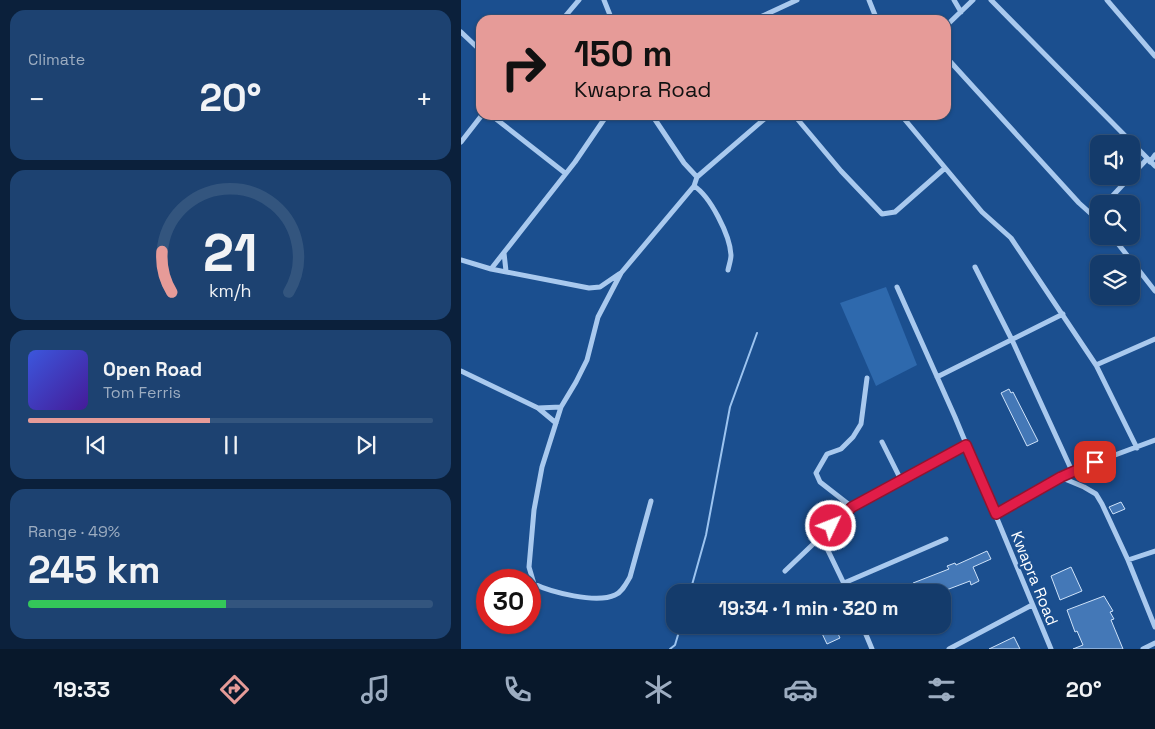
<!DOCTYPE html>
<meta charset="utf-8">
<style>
body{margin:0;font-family:"Space Grotesk",sans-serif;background:#1d4271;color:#f1f3f6;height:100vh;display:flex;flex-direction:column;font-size:19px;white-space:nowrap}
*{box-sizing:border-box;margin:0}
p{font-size:16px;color:#9dadc1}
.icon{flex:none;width:28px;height:28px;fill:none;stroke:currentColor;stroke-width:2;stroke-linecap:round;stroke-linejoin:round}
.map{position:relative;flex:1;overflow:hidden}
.panel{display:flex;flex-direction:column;gap:10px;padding:10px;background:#0b203b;width:461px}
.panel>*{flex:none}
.guide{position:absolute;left:15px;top:15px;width:475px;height:105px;border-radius:15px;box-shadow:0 1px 4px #0004,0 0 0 1px #33557e;background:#e69b98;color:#111;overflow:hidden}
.tools{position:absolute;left:629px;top:135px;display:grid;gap:10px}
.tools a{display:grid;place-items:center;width:50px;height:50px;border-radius:10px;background:#143b6b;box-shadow:0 1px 4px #0004,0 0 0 1px #33557e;font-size:25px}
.speed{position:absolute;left:15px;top:569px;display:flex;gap:10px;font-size:25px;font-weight:700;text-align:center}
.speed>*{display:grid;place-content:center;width:65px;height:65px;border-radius:50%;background:#143b6b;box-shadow:0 1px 4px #0004,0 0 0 1px #33557e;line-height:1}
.speed .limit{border:8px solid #d22;background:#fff;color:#111}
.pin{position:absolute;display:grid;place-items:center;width:42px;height:42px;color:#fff;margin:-21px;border-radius:10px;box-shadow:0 2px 8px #0006}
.me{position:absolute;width:55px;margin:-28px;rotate:47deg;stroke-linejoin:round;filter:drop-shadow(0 0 4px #0008)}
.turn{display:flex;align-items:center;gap:18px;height:105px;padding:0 15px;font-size:22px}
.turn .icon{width:65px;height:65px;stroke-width:2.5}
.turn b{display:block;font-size:35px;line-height:42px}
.big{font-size:38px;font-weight:700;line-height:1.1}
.panel .widget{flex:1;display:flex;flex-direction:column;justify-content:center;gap:8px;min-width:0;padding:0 18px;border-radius:15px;background:#1d4271}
.panel .dial{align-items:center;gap:0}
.dial svg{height:130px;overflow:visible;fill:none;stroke:#33557e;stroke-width:7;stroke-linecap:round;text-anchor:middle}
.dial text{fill:#f1f3f6;stroke:none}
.song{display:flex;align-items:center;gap:15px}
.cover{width:60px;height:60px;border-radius:8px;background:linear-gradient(135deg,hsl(230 70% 55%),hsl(260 70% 35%))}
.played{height:5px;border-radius:2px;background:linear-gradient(90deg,#e69b98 45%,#33557e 45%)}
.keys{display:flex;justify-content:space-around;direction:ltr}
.heat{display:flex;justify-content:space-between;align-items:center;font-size:28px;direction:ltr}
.charge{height:8px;border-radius:4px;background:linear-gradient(90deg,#34c759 49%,#33557e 0)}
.trip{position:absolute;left:205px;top:584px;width:285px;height:50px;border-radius:15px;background:#143b6b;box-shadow:0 1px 4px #0004,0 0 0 1px #33557e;font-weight:700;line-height:50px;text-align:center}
.menu{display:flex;height:80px;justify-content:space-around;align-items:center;background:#08182b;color:#9dadc1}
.menu .icon{width:35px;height:35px}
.menu .active{color:#e69b98}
.menu b{font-size:22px;color:#f1f3f6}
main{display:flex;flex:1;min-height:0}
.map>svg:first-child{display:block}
</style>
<main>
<section class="panel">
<div class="widget"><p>Climate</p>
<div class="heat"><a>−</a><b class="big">20°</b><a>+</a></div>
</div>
<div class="widget dial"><svg viewBox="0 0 100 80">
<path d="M14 69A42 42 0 1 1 86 69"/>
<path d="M14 69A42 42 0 0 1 8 44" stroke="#e69b98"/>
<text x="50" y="56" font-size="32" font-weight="700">21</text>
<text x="50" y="72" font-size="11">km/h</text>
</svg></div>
<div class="widget">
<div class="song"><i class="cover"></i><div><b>Open Road</b><p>Tom Ferris</p></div></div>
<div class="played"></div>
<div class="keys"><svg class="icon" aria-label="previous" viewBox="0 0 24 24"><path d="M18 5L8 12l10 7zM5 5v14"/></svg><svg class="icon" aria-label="pause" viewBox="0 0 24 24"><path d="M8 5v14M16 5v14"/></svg><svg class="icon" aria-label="next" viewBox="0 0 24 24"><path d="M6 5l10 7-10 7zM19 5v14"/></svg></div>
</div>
<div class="widget"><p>Range · 49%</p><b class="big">245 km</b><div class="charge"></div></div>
</section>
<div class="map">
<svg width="694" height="649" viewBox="0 0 694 649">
<rect width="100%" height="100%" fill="#1b4f8f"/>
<path fill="#2e69ad" d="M425,287l31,78 -41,21 -36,-83z"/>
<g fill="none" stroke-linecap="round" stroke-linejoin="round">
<path stroke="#9cc4f0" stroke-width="2" d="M229,592l16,-57 24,-128 27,-74
M209,649l5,-4 6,-20"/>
</g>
<path fill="#4478b7" stroke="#cfe3fa" d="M548,389l2,4 2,-1 25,49 -11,5 -26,-53z
M660,502l4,7 -12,5 -4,-7z
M526,551l4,8 -18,8 6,14 -8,4 -1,-4 -29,11h-44l16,-7v-2l36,-14 -2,-3 8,-3 1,2z
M610,567l11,24 -22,9 -9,-24z
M643,596l9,15 -3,1 4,7 -3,1 12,29h-50l10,-4 -6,-14 -2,1 -8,-22z
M357,625h16l6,13 -13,6z
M553,637l6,12h-31z"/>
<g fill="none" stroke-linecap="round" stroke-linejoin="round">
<path stroke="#a9c9ee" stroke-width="5" d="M143,0l8,20
M408,0l8,20
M493,0l7,12
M530,0l164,166
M646,0l48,56
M101,20l17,-20
M293,20l43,-20
M485,26l27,-26
M0,32l20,19
M485,57l133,146 20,18
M30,115l74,58
M146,115l-32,47 -84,107 98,19 11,-1 19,-13
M191,115l32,48 13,14
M333,115l47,56 41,43 13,-2 50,-44
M440,115l81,97 29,26 85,127 41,83
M0,142l21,-27
M689,162l5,-7
M670,176l16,-17
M233,186c16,10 36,49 37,69 0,5 -2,10 -3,15
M644,204l26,-28
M651,236l43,55
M43,253l2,18
M0,260l30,9
M514,267l37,73 60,131
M436,287l58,130 96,232
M635,365l59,-26
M0,371l77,37 18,15
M476,377l126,-63
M77,408l23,-1
M421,442l19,38
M599,477l24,10 12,7 6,10 26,56 27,67
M190,501l-21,76c-4,7 -8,15 -15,18 -19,9 -64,-3 -81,-11l-5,-17 5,-57 8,-43 19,-60 15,-25 11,-22 11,-43 23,-44 73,-87 3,-9 72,-62
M391,507l-32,-25 -4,-9 11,-19 14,-5 12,-12 8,-13 6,-46
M535,514l76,-43 83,-31
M360,536l27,56
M667,560l27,-9
M324,571l67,-64 114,-62
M383,583l102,-44
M401,625l10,24
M488,649l83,-44
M682,649l12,-6"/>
</g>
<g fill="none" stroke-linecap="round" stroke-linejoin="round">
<g stroke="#92132f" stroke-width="12">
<path id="route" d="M370,526l21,-19 114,-62 30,69 65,-37 34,-15"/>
</g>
<use href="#route" stroke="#e11d48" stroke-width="9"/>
</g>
<g text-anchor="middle" stroke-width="5" stroke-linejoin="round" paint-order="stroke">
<g font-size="16" fill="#fff" stroke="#1b4f8f">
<text transform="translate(574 578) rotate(68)" y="6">Kwapra Road</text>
</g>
</g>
</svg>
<div class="tools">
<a><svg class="icon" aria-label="sound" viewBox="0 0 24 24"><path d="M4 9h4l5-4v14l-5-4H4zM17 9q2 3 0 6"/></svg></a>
<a><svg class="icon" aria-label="search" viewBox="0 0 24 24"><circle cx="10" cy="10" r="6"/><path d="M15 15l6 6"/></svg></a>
<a><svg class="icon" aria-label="layers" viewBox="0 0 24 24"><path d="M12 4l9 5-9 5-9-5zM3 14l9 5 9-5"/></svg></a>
</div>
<div class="speed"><div class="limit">30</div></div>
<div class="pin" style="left:634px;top:462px;background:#d93025"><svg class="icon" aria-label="arrive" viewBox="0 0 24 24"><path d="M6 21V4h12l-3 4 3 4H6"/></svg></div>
<svg class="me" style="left:370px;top:526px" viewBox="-20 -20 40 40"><circle r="17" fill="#e11d48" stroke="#fff" stroke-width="3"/><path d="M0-11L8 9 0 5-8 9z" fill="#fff"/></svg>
<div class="trip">19:34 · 1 min · 320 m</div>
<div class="guide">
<div class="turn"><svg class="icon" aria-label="right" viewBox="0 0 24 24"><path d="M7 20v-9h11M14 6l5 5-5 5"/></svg><div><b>150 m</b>Kwapra Road</div></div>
</div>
</div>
</main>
<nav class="menu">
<b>19:33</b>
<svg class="icon active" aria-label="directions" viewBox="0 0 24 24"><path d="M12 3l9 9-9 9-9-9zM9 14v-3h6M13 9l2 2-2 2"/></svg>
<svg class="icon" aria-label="music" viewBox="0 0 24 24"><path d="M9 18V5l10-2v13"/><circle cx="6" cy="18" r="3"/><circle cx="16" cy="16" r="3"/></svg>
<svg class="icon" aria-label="phone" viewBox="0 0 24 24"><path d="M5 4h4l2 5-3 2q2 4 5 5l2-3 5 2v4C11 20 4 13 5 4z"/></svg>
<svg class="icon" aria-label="climate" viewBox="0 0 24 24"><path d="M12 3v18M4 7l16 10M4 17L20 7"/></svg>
<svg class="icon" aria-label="car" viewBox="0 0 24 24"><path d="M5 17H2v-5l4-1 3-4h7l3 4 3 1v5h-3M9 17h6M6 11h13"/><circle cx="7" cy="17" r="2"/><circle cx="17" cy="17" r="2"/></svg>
<svg class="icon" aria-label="filters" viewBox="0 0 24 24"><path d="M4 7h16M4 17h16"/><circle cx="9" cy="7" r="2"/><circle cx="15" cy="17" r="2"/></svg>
<b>20°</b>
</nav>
